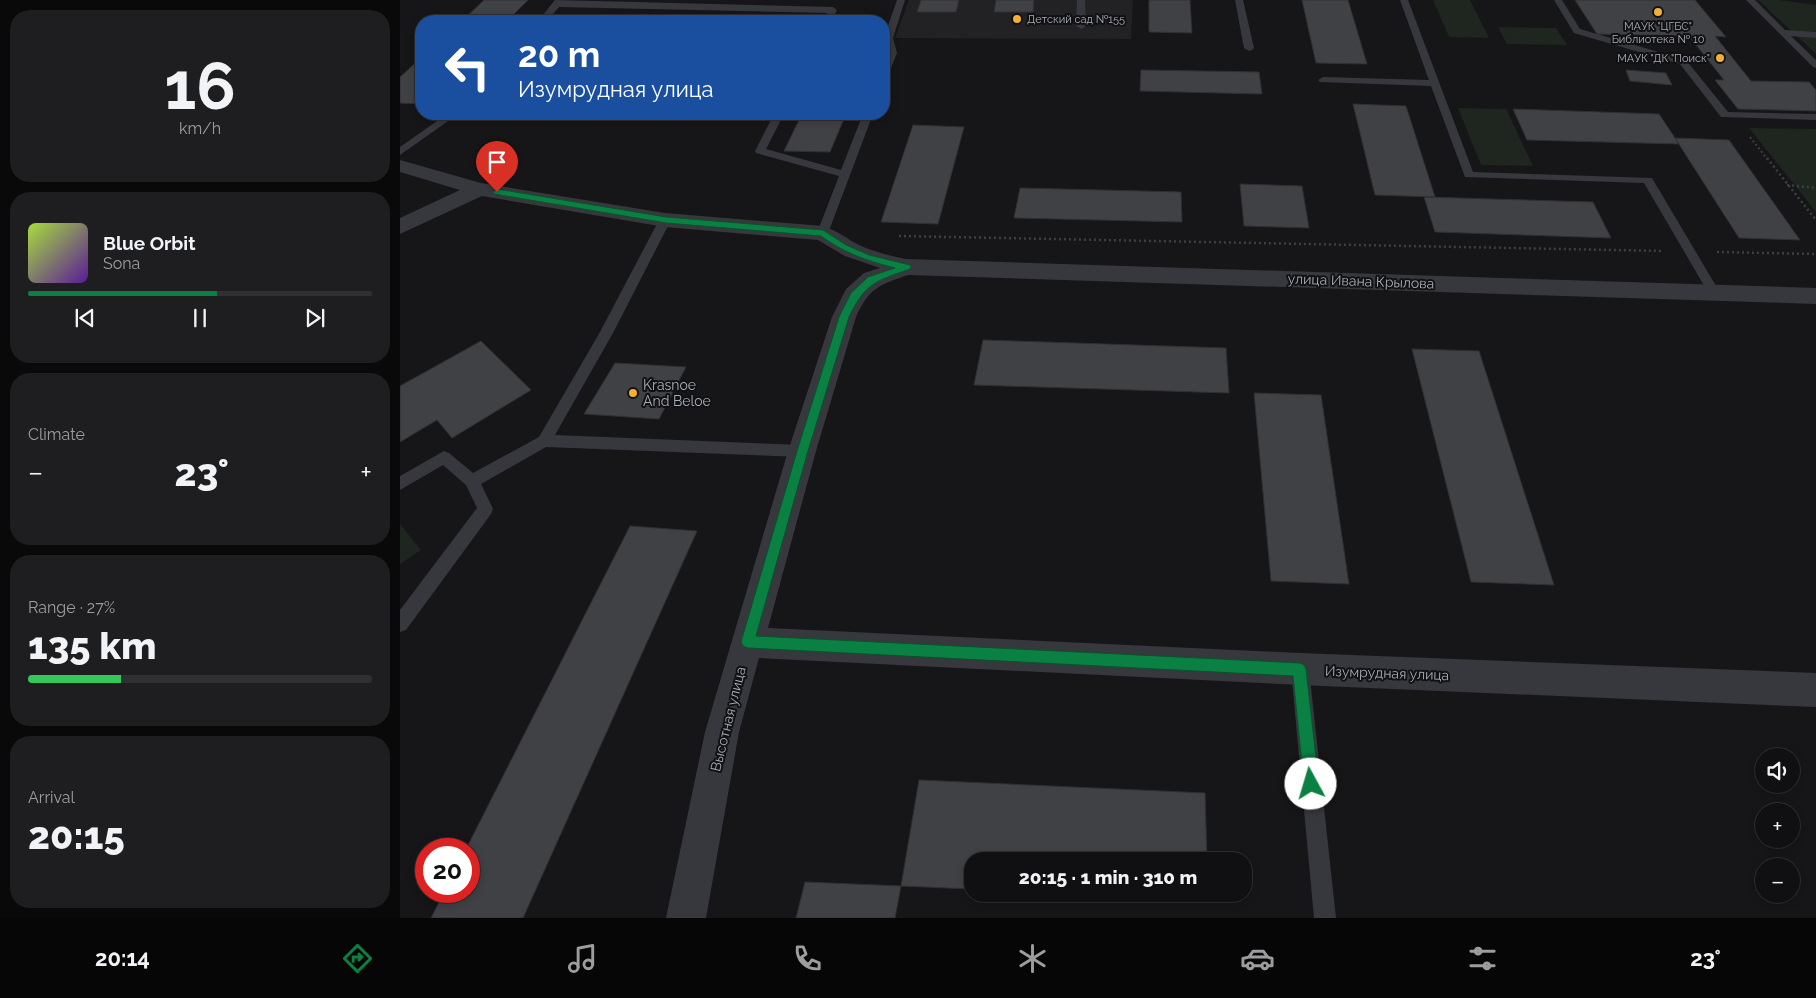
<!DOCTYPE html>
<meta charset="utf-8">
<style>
body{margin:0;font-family:Raleway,sans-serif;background:#1e1e20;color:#f1f3f6;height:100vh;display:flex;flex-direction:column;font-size:19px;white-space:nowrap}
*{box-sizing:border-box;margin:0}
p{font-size:16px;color:#9c9d9f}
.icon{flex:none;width:28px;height:28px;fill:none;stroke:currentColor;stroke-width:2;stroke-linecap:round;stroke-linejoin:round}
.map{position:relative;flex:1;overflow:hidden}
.side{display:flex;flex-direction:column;gap:10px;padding:10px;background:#09090a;width:400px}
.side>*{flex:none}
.top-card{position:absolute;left:15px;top:15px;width:475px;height:105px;border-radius:20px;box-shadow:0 2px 8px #0003,0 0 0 1px #303032;background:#1a4fa0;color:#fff;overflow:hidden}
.fabs{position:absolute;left:1355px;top:748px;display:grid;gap:10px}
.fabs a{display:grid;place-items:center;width:45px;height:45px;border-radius:50%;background:#101012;box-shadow:0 2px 8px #0003,0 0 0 1px #303032;font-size:25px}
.speed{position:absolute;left:15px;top:838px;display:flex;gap:10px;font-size:25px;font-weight:700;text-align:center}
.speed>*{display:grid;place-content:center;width:65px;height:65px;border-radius:50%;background:#101012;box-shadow:0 2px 8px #0003,0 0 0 1px #303032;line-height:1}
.speed .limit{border:8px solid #d22;background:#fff;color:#111}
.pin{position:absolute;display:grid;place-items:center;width:42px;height:42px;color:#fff;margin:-51px -21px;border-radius:50% 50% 50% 0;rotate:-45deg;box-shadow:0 0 5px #0007}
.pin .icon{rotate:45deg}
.me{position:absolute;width:55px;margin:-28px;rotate:354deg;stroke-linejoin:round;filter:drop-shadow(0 0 4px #0008)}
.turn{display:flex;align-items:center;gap:18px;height:105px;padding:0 20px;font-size:22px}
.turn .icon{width:65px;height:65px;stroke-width:2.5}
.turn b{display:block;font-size:35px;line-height:42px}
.big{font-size:38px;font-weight:800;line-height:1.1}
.side .widget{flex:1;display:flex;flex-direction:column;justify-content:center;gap:8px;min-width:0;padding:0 18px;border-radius:20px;background:#1e1e20}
.side .dial{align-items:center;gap:0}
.dial b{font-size:65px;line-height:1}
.song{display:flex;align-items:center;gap:15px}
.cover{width:60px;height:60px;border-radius:8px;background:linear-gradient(135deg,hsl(80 70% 55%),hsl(270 70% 35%))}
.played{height:5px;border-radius:2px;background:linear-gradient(90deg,#0b8043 55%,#303032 55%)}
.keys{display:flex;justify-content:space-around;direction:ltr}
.heat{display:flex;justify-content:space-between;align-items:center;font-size:28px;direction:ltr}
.charge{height:8px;border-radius:4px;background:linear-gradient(90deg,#34c759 27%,#303032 0)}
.trip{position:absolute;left:564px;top:852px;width:288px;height:50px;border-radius:20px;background:#101012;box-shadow:0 2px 8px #0003,0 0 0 1px #303032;font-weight:800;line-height:50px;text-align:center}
.menu{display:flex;height:80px;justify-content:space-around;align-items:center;background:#060607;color:#9c9d9f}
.menu .icon{width:35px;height:35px}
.menu .selected{color:#0b8043}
.menu b{font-size:22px;color:#f1f3f6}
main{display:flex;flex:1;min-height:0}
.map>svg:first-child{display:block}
</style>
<main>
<section class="side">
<div class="widget dial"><b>16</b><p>km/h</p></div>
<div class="widget">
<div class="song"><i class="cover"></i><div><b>Blue Orbit</b><p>Sona</p></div></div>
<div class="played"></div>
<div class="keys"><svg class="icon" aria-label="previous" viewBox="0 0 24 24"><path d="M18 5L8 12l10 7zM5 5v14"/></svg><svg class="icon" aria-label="pause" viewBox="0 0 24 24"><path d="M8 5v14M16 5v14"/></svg><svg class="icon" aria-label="next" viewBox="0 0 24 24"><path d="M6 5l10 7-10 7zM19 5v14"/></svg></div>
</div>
<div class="widget"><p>Climate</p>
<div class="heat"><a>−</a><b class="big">23°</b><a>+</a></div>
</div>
<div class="widget"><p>Range · 27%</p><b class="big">135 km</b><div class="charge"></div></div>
<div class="widget"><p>Arrival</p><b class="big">20:15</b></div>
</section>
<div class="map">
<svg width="1416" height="918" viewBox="0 0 1416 918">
<rect width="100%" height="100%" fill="#161618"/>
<path fill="#222225" d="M509,0h224l-2,39 -236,-1z"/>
<path fill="#1e261f" d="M1033,0h37l19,38 -40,-1z
M1358,0h22l36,5v49z
M1098,27l58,1 11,17 -60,-1z
M1058,108l48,1 27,57 -52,-1z
M1349,128l67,1v83z
M0,524l21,26 -21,14z"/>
<path fill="#404145" stroke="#303034" d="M84,0h44l-21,21h-45z
M521,0h38l-3,12h-39z
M596,0h38l-1,12h-39z
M749,0h41l2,33 -43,-1z
M902,0h46l19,64 -51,-1z
M1175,0h120l31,37 -11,-1 36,45 58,1 7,8v21l-78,-2 -23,-29h9l-35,-44 -92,-2z
M21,58v46l-21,-1v-26z
M741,70l118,2 3,22 -122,-3z
M1226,70l40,3 6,12 -42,-4z
M953,104l53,2 29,91 -60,-2z
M1113,109l146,5 20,30 -152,-4z
M402,114h44l-16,38 -46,-1z
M513,125l51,2 -26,97 -57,-2z
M1275,138l54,2 71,100 -61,-2z
M840,184l62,2 7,42 -65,-2z
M620,188l161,4 1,30 -168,-4z
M1024,197l169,5 18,36 -176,-6z
M583,340l243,8 3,45 -255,-8z
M81,341l50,49 -79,48 -15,-18 -37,22v-56z
M1012,349l67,2 75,234 -83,-3z
M215,363l71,4 -27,52 -75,-5z
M854,393l67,2 28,189 -78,-3z
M230,526l67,5 -174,387h-92l14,-27h24v-42h-3z
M519,780l286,13 2,68h-235v28l-71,-3z
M405,882l96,4 -6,32h-99z
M663,894h145l1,7z"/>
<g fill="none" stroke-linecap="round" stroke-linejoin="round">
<path stroke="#3d3f44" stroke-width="2" stroke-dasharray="2 2.5" stroke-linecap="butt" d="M1350,137l18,23"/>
<path stroke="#3d3f44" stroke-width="2.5" stroke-dasharray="2 3" stroke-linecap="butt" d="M1367,158l49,62
M1387,185l29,3
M499,236l764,15
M1317,252l99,2"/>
<path fill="#37383d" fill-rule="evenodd" d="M155,0l278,7 4,3 -6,11h-8l4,-8 -268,-6 -12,14h-9z
M497,0h8l-12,38 4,15 -8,20 -5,3v-14l3,-9 -3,-16z
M677,0h8l1,26 -5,3 -5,-3z
M835,0h8l11,48 -2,2 -3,1 -5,-3z
M1000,0h8l65,172 179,6 67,113 -2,3h-8l-65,-111 -179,-6 -34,-91 -111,-4 -2,-2 5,-3 106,3z
M1154,0h8l18,29 106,31 42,52 88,2v6l-95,-3 -41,-53 -106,-31z
M1346,0h9l30,30 31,2v6l-25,-2 25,24v8l-3,-1z
M47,114h11l-58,41v-8z
M374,114h10l-18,35 75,21 22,-56h10l-46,122 -4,1 -6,-4 22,-57 -83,-23 -1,-2z
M265,216l6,4 -58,113 -58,102 247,10 5,2 2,4 -2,4 -5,2 -256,-10 -65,37 12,25 -2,5 -85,116 -6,2v-22l77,-102 -11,-23 -23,-20 -43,25v-14l44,-25 5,2 24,20 66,-36 61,-105 59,-112z
M900,660l6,3 3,6 27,249h-22l-23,-249 3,-6z"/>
<path fill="#37383d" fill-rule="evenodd" d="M0,160l81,23 184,30 158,13c14,4 25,14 38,20 14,6 30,10 45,13l910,29v16l-908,-29c-29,10 -39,13 -52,42l-40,134 -48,177 532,25 516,20v34l-516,-22 -541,-27 -20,74 -33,186h-40l39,-186 83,-281 44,-134 14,-28 18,-16 16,-5 -35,-12 -27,-16 -153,-13 -183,-31 -82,38v-16l60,-28 -60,-18z"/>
</g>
<path fill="#0b8043" stroke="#07532c" d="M97,189l169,28 157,13 23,15 23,10 41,10 1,2 -1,2c-34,12 -45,14 -61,48l-41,134 -52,185 544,27 4,2 2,4 13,115 -2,5 -6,3 -5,-3 -2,-5 -11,-108 -545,-28 -5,-2 -2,-4 56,-191 42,-134 12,-24 17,-16 27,-9c-28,-7 -51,-15 -74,-32l-155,-13 -172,-29 -1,-2z"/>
<g fill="#f2b134" stroke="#111113" stroke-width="2">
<circle cx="1258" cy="12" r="5"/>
<circle cx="617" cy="19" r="5"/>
<circle cx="1320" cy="58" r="5"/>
<circle cx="233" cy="393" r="5"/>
</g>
<g text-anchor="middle" stroke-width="4" stroke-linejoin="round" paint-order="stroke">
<g font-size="11" fill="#a8adb8" stroke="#111113" text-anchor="start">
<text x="627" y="23">Детский сад №155</text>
<text x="1258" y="30" text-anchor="middle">МАУК "ЦГБС"<tspan x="1258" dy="13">Библиотека № 10</tspan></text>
<text x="1310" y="62" text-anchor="end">МАУК "ДК "Поиск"</text>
</g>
<g font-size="14" fill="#a8adb8" stroke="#111113">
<text transform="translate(961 281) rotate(2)" y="5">улица Ивана Крылова</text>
<text transform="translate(987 673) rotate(2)" y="5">Изумрудная улица</text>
<text transform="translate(328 719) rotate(-76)" y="5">Высотная улица</text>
</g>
<g font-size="14" fill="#a8adb8" stroke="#111113" text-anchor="start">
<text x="243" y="390">Krasnoe<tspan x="243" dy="16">And Beloe</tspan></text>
</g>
</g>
</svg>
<div class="fabs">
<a><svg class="icon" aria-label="sound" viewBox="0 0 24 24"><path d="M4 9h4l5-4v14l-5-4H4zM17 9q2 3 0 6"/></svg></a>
<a>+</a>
<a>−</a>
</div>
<div class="speed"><div class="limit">20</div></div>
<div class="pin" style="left:97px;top:192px;background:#d93025"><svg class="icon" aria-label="arrive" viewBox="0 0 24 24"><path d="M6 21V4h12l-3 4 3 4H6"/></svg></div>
<svg class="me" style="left:911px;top:784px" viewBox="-20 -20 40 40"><circle r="19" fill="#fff"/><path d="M0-13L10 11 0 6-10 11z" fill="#0b8043"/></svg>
<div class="trip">20:15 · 1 min · 310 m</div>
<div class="top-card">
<div class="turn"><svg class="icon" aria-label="left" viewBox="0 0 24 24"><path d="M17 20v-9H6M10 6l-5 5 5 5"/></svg><div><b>20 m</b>Изумрудная улица</div></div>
</div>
</div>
</main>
<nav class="menu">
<b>20:14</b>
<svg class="icon selected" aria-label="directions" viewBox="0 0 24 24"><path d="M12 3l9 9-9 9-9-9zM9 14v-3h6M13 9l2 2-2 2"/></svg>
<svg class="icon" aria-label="music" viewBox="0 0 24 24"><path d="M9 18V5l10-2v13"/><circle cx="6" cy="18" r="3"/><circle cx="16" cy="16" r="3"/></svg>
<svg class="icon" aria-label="phone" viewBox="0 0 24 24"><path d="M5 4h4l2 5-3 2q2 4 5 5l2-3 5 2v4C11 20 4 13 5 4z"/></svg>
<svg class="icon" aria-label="climate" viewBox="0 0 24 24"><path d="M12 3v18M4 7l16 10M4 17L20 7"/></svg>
<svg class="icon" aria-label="car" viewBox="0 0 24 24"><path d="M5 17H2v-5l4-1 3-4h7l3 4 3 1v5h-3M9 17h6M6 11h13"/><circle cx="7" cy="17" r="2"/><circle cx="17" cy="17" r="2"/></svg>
<svg class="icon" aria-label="filters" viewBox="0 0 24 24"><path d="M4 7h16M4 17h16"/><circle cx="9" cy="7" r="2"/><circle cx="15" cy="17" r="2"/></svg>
<b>23°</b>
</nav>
